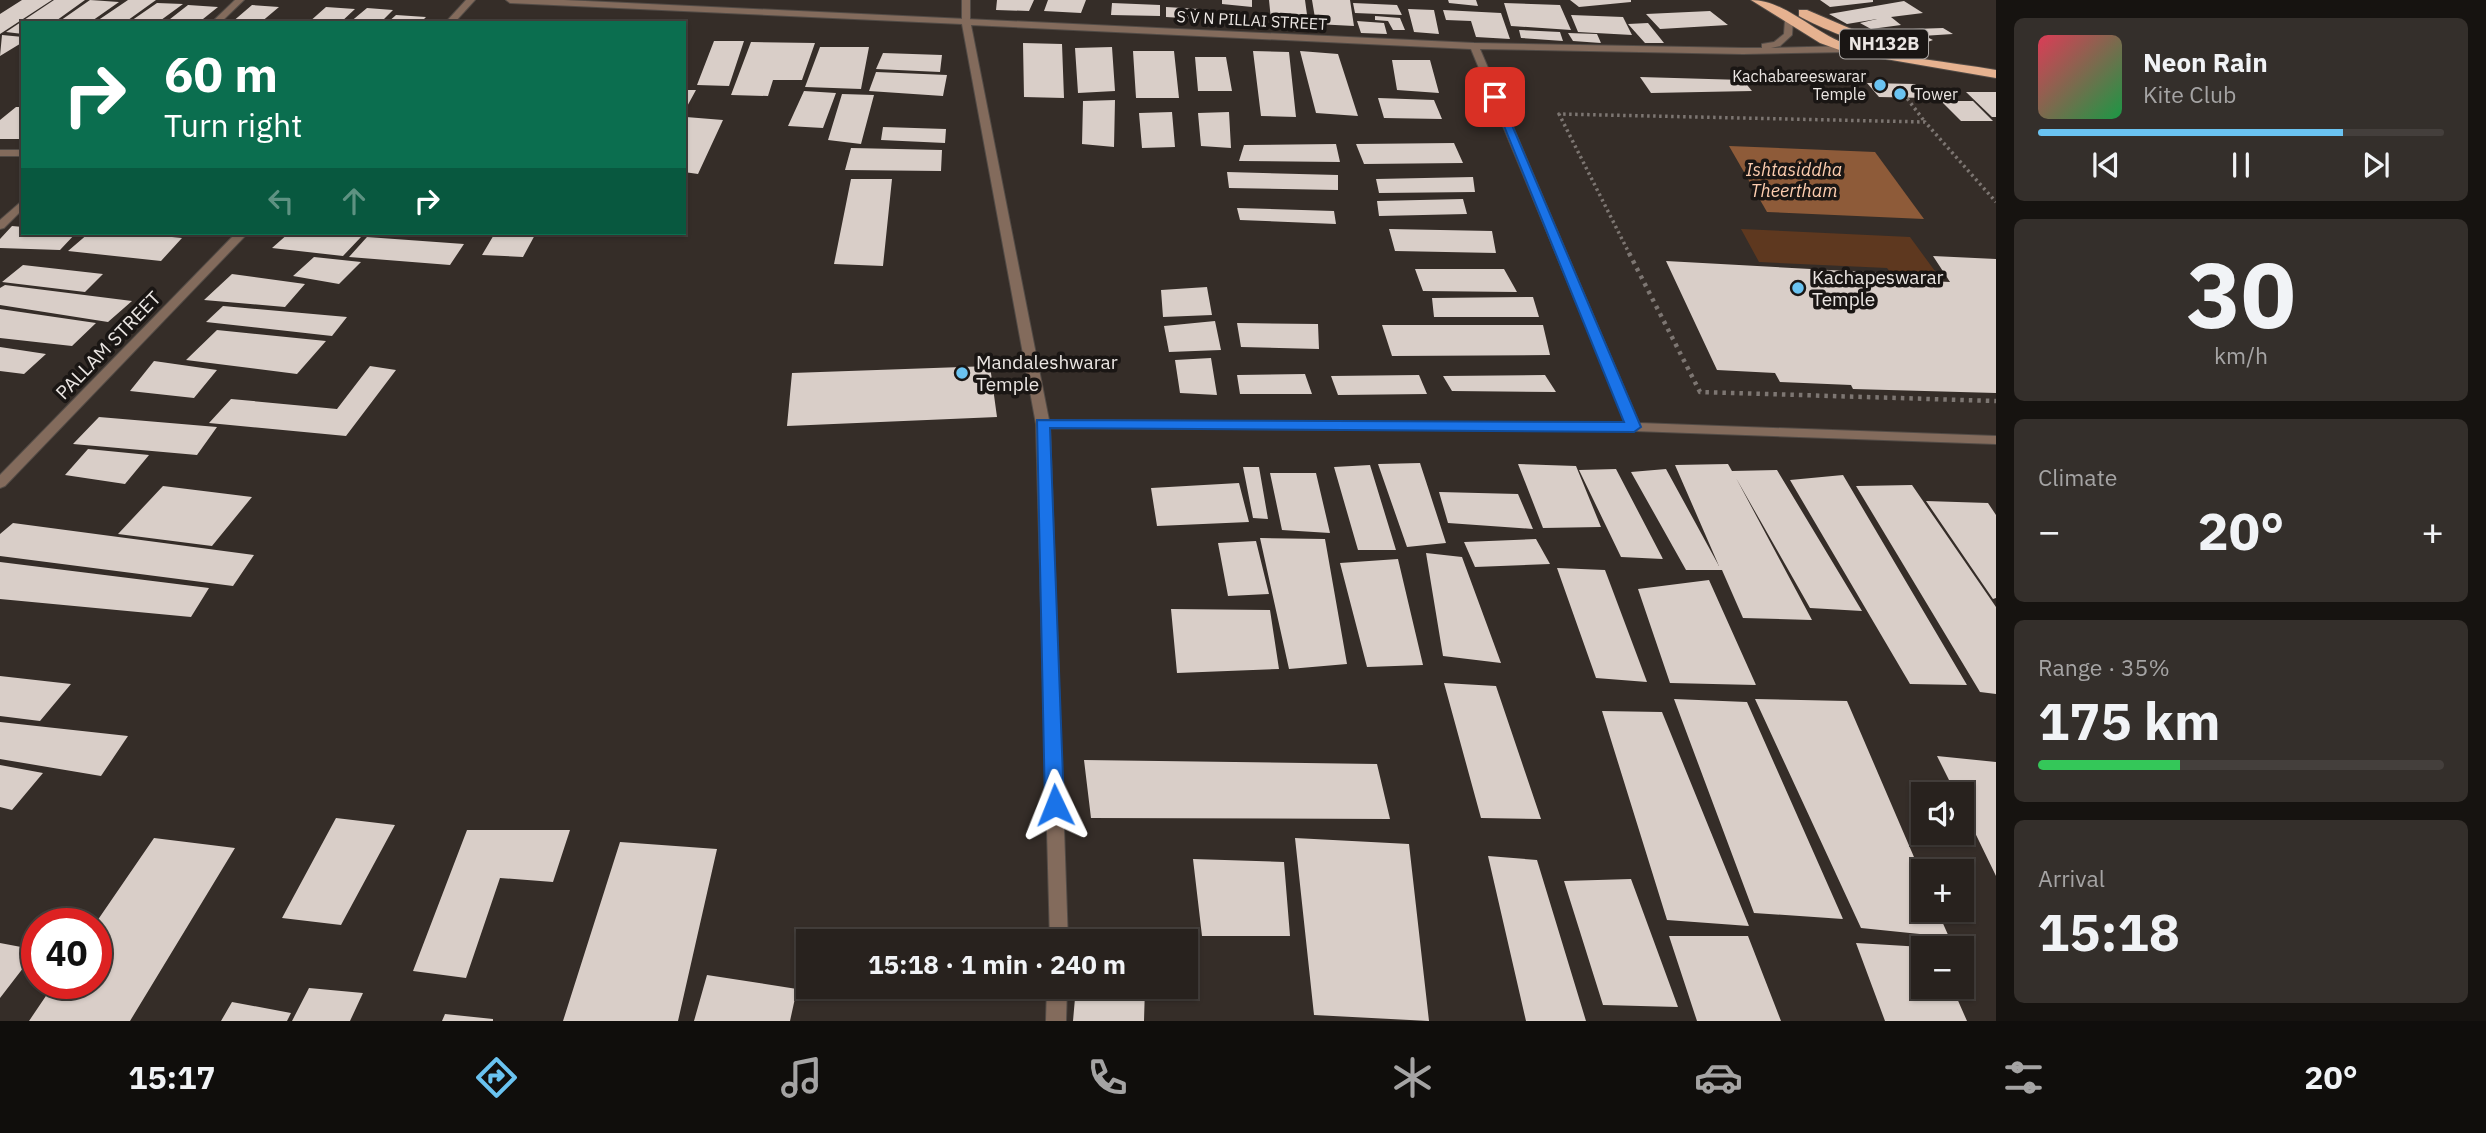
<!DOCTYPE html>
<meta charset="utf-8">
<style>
body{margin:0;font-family:"IBM Plex Sans",sans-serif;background:#342f2b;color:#f1f3f6;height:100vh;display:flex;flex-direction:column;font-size:26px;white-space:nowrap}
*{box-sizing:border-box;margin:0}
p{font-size:23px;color:#a5a4a4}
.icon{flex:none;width:38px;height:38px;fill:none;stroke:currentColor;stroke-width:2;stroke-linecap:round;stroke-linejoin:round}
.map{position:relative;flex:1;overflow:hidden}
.details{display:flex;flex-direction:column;gap:18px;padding:18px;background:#161310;width:490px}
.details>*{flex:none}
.top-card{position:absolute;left:21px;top:21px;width:665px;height:214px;border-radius:0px;box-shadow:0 2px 5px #0004,0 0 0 2px #443f3c;background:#0b6e4f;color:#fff;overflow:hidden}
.controls{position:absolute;left:1911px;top:782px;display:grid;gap:14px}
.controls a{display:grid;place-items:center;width:63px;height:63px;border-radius:0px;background:#28221e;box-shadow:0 2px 5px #0004,0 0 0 2px #443f3c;font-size:35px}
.speed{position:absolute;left:21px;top:908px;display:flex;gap:14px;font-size:35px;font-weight:700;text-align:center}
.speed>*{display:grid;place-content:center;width:91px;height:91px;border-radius:50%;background:#28221e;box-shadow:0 2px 5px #0004,0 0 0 2px #443f3c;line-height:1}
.speed .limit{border:10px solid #d22;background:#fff;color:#111}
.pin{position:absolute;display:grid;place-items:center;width:60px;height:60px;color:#fff;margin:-30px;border-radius:14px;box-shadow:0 4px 10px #0006}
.me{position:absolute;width:77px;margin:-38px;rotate:358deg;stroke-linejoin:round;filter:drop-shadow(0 0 5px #0008)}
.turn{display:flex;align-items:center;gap:24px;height:147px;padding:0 28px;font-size:32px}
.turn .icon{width:91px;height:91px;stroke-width:2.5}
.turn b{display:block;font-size:49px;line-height:60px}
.lanes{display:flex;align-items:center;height:66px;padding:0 28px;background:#0003;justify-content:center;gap:35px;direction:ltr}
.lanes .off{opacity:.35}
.big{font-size:52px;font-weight:700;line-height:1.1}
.details .widget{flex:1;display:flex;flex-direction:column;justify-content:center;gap:10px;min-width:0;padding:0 24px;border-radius:10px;background:#342f2b}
.details .dial{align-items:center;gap:0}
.dial b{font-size:91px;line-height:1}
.song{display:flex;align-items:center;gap:21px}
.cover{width:84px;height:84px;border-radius:10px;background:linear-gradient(135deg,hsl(350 70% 55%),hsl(140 70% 35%))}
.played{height:7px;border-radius:4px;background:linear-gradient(90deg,#6ac3f1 75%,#443f3c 75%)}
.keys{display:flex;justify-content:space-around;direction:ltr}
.heat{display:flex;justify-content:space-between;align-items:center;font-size:38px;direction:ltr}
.charge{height:10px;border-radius:5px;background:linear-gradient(90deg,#34c759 35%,#443f3c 0)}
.trip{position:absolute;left:796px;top:929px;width:402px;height:70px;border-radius:0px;background:#28221e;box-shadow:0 2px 5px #0004,0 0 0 2px #443f3c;font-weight:700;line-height:70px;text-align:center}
.tabs{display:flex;height:112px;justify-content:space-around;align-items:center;background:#100e0c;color:#a5a4a4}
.tabs .icon{width:49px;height:49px}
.tabs .current{color:#6ac3f1}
.tabs b{font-size:32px;color:#f1f3f6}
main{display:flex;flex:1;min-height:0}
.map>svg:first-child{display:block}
</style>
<main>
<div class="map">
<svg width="1996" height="1021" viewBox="0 0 1996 1021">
<rect width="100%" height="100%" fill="#352d28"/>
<path fill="#5e381f" d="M1741,229l169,8 30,41 -47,-2 -6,-8 -128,-6z"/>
<path fill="#8e5b39" d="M1729,146l146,6 49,67 -157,-7z"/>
<path fill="#d9cec8" d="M22,0h30l-52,34v-20z
M54,0h31l-32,23h-30v11l-17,-2z
M90,0l29,2 -30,21h-32z
M128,0h28l-32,23h-30z
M997,0h37l-5,11 -33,-1z
M1048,0h38l-5,13 -37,-2z
M1222,0h30v7l-30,-3z
M1269,0h36l3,22 -37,-2z
M1312,0h38l4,26 -38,-2z
M1448,0h28l2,6 -29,-3z
M1570,0h61v2l-52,5z
M1820,0h53v2l-43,5z
M1904,1l19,12 -32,4 10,8 -30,4 -11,-6 17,-4 -30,5 -18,-10z
M157,3l26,1 -26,19h-29z
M1112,3l48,2v11l-49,-1z
M1353,3l44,2 5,10 -47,-2z
M1504,3l56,2 11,25 -60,-4z
M188,5l30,2 -20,16h-33z
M252,5l27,2 -19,16h-29z
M326,7l29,2 -15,14h-32z
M1166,7l34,2 -2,10 -32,-2z
M367,8l26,2 -13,13h-31z
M1408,9l26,1 5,24 -25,-2z
M1443,10l58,3 9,26 -34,-2 -5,-16 -25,-1z
M1710,11l18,14 -68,4 -14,-15z
M396,15l30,2 -6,6h-33z
M1571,15l52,2 9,18 -54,-3z
M1375,16l25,2 5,12h-12l-5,-9 -13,-1z
M1357,21l27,2 3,11 -26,-1z
M1648,23l16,20h-19l-17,-19z
M1943,28l10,6 -31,2 -9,-7z
M1519,30l41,2 3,9 -42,-3z
M1907,31l11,4 -13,5 8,2 14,-5 6,3 -19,7 -25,-9z
M1568,33l29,1 4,9 -28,-2z
M2,35l21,2v5l-23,14z
M714,41h30l-15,45 -32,-1z
M751,42l64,1 -13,37h-29l-5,16 -37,-1z
M1023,43l39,1 2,54 -40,-1z
M820,47h49l-8,42 -56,-2z
M1112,47l3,44 -37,2 -3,-45z
M1133,51h41l5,47h-43z
M1253,51l36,1 7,65 -35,-1z
M1300,51l38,3 20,62 -42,-3z
M883,53l59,2 -2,17 -64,-3z
M1195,57h31l6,34h-34z
M1392,60h38l9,33 -42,-3z
M876,72l71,3 -4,21 -74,-5z
M1640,77l103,3 9,11 -101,2z
M1867,83l48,1 12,14 -48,-1z
M684,90h12l-12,22z
M804,91l32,2 -13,35 -35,-2z
M1966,92h30v25h-4z
M842,94l32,1 -13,49 -33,-4z
M1378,98l56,2 8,19 -58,-1z
M1115,100l-1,47 -32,-3 1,-43z
M1941,101h32l20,20h-32z
M16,107h7v29l-4,3h-19v-19z
M1172,112l3,35 -33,1 -3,-35z
M1229,112l2,36 -30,-2 -3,-33z
M686,117l37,3 -25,54 -14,-2z
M883,127l63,2 -1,14 -64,-3z
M1454,143l9,20 -99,1 -8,-20z
M1336,144l4,18 -101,-1 5,-16z
M851,148l91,2 -1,21 -96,-1z
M1227,172l111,3v15l-109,-2z
M1473,177l2,15 -96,1 -3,-14z
M851,179h41l-9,87 -49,-2z
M1463,199l4,15 -88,2 -2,-15z
M1237,208l97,3 2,13 -96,-4z
M12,226l11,1v6h53l-16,17 -60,-2v-9z
M1389,229l103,2 4,22 -101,-2z
M89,233h43l50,5 -21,23 -93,-10z
M289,233h27l45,4 -18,19 -71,-8z
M495,233h41l-13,24 -41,-2z
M367,237l97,7 -14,21 -101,-8z
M1933,256l63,3v134l-143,-4 -2,-4 -71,-3 -5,-9 -58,-3 -51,-109 219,12 4,6 61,3z
M314,257l47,5 -22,22 -46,-8z
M23,265l80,9 -18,18 -83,-10z
M1415,269h89l13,23 -94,-1z
M232,274l73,10 -20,23 -81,-7z
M5,285l127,16 -24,21 -108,-17v-17z
M1207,287l5,28 -49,2 -2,-27z
M1533,297l6,20h-105l-2,-19z
M223,306l124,11 -15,19 -126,-14z
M0,309l96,14 -24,23 -72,-8z
M1215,321l6,29 -52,2 -5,-26z
M1237,323l81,1 1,25 -78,-2z
M1382,325h161l7,30 -158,1z
M217,330l109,11 -29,33 -111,-14z
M0,347l46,7 -22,20 -24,-3z
M1211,358l6,37 -37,-2 -5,-33z
M154,361l63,9 -23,28 -64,-7z
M370,366l26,4 -50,66 -137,-13 22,-24 106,10z
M990,366l7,51 -210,9 5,-53z
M1305,374l7,20h-72l-3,-19z
M1419,375l8,19 -89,1 -7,-19z
M1545,375l11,17 -104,-1 -9,-15z
M99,417l118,10 -20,28 -124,-11z
M88,449l61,6 -24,29 -60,-9z
M1420,463l26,80 -39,4 -29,-83z
M1518,464l58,2 25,61 -58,1z
M1728,464l4,7 45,-1 85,141 -52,-3 -74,-130 76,142 -69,-2 -21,-48h-36l-55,-98 35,-3 53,97 -44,-101z
M1370,465l26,85h-38l-24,-83z
M1243,467h16l9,52 -15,-1z
M1616,469l47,90 -42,-2 -42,-87z
M1270,473h46l14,60 -48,-3z
M1843,475l124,210 -57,-1 -120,-204z
M1239,483l10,39 -92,4 -6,-38z
M1912,485l84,122v87l-16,-2 -124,-206z
M163,486l89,11 -40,49 -94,-12z
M1439,492l79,2 15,35 -85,-6z
M1926,501l62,2 8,12v83l-3,1z
M13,523l241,32 -21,31 -233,-30v-22z
M1260,538l65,1 22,125 -58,5z
M1536,539l14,25 -75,3 -11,-25z
M1256,541l13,53 -41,2 -10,-53z
M1426,553l36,4 39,106 -58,-7z
M1398,559l25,106 -56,2 -27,-104z
M0,562l209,26 -18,29 -191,-18z
M1557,568l48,2 42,112 -51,-4z
M1709,580l47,105 -86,-2 -32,-94z
M1171,609l99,1 9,59 -102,4z
M0,676l71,8 -31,37 -40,-5z
M1444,683l52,3 45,133 -60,-1z
M1674,699l73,3 96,217 -89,-6z
M1755,699l92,2 76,177v32h14l12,27 -88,-9z
M1602,711l60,1 87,214 -82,-6z
M0,722l128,14 -27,40 -101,-17z
M1937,756l59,6v114l-34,-70v-12h-6z
M1084,760l293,4 13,55 -299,-1z
M0,765l43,8 -31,37 -12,-3z
M336,818l59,7 -54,100 -59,-7z
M467,830h103l-17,52 -53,-4 -34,100 -53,-7z
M154,838l81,10 -105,173h-101l25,-37h42l-1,-60z
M1295,838l114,6 20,177 -115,-6z
M620,842l97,7 -39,172h-115z
M1488,856l49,4 49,161h-60z
M1193,859l91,3 6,74h-88z
M1631,879l47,128 -75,-2 -39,-124z
M1669,936h79l33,85h-84z
M0,943l37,7 -37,48z
M1856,943l67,4v40h29l15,34h-82z
M707,975l90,14 -7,32h-96z
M1076,987h69l-1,34h-71z
M309,988l54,5 -13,28h-58z
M232,1002l59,11 -4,8h-66z
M445,1014l48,5v2h-51z"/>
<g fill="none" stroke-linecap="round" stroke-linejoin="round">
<g stroke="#524b46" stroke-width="2">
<path id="minor" d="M235,0h9l-24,23h-9z
M466,0h9l-21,23h-9z
M962,0h8v22l-4,3 -4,-3z
M0,150h23v6h-23z
M23,200v9l-19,19 -4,1v-9z
M236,233h12l-243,253 -5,2v-13z"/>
</g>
<g stroke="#524b46" stroke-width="2">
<path id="tertiary" d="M506,0h58l910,43 269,5h19v-4l12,-2 10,-8 1,-14 4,-3 4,3 -1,15 -12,11 -9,2 76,-2 16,-7h6v4l-20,9 -106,2 -263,-5 159,374 357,13v8l-362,-13 -584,-3 18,514h-18l-14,-518 -74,-400 -452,-21zM971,25l500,24 155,374 -577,-3z
M1047,987h20l-1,34h-20z"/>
</g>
<g stroke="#524b46" stroke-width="2">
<path id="trunk" d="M1751,0c36,0 66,37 102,46 46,11 96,16 143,24v8l-151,-26 -25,-9z
M1799,10h8l77,33c-11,9 -71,-19 -85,-27z"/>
</g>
<path stroke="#7d7672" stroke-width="3.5" stroke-dasharray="2.5 3.5" stroke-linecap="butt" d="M1900,89l25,33
M1630,255l-71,-141 366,8 71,80"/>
<path stroke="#7d7672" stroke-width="4.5" stroke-dasharray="3.5 5" stroke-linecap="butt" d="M1629,253l71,139 296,9"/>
<use href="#minor" fill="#836b5c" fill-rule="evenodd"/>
<use href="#tertiary" fill="#836b5c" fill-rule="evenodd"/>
<use href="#trunk" fill="#e6b290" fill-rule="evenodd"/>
</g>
<path fill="#1a73e8" stroke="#114b97" stroke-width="2" d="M1491,94l9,3 141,330 -7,5 -584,-4 14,377 -2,6 -7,3 -7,-3 -3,-6 -8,-385 587,2z"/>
<g fill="#6ac3f1" stroke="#1a1614" stroke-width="2.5">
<circle cx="1880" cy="85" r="7"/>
<circle cx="1900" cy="94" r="7"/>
<circle cx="1798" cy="288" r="7"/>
<circle cx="962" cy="373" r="7"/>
</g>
<g text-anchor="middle" stroke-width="7" stroke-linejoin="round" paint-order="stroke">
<g font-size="16" fill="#ebe6e3" stroke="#1a1614">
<text transform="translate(1252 20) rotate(3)" y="6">S V N PILLAI STREET</text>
</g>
<g font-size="16" fill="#ebe6e3" stroke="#1a1614" text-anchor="end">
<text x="1866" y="82">Kachabareeswarar<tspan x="1866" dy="18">Temple</tspan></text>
<text x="1914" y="100" text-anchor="start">Tower</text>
</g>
<rect fill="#1a1614" stroke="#aca8a5" stroke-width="2" x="1840" y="29.5" width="88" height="29" rx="5"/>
<g font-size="18" font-weight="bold" fill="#ebe6e3">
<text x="1884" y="50">NH132B</text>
</g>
<g font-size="18" font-style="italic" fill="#fdcdaf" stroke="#1a1614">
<text x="1794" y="176">Ishtasiddha<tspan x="1794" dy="21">Theertham</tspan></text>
</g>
<g font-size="19" fill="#ebe6e3" stroke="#1a1614" text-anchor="start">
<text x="1812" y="284">Kachapeswarar<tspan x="1812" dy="22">Temple</tspan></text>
<text x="976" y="369">Mandaleshwarar<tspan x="976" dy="22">Temple</tspan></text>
</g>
<g font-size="19" fill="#ebe6e3" stroke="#1a1614">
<text transform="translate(108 345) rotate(-46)" y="7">PALLAM STREET</text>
</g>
</g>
</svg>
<div class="controls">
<a><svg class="icon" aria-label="sound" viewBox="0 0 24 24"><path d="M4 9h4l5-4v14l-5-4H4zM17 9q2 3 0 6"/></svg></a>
<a>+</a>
<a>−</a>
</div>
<div class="speed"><div class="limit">40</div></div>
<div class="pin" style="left:1495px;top:97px;background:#d93025"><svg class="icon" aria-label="arrive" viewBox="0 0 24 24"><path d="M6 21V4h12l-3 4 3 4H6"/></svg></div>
<svg class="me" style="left:1055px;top:805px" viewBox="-20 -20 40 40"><path d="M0-17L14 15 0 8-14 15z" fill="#1a73e8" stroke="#fff" stroke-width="4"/></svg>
<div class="trip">15:18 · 1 min · 240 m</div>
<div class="top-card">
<div class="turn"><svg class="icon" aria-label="right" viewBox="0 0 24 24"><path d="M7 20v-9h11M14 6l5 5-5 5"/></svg><div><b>60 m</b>Turn right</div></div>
<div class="lanes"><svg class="icon off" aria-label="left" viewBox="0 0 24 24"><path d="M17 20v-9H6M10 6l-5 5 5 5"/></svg><svg class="icon off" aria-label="ahead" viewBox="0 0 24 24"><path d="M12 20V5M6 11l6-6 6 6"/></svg><svg class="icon" aria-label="right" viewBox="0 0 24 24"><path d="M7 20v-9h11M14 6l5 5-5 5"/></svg></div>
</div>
</div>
<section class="details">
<div class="widget">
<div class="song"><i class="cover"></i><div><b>Neon Rain</b><p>Kite Club</p></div></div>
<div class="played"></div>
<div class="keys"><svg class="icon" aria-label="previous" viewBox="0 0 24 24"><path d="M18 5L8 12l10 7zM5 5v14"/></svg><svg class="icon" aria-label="pause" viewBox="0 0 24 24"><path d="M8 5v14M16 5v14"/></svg><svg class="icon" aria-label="next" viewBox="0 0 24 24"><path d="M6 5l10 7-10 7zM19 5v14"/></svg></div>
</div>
<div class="widget dial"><b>30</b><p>km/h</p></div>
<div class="widget"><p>Climate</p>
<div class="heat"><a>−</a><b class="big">20°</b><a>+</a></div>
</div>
<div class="widget"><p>Range · 35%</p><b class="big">175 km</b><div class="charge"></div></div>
<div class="widget"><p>Arrival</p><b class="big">15:18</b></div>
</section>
</main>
<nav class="tabs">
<b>15:17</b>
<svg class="icon current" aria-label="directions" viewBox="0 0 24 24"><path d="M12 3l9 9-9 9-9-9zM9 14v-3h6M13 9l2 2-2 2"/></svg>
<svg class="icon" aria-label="music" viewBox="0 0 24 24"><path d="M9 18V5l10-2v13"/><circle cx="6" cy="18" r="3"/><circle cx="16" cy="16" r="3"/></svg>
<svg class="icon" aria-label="phone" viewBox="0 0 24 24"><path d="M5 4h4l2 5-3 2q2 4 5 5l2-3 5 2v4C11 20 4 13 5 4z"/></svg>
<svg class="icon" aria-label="climate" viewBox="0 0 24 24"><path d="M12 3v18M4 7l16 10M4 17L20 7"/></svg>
<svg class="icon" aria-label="car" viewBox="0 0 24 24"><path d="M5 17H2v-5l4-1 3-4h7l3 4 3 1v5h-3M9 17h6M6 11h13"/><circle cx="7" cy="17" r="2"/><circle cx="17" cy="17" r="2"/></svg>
<svg class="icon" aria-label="filters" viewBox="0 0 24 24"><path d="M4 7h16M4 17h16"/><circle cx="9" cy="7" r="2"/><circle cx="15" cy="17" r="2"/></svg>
<b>20°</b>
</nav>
